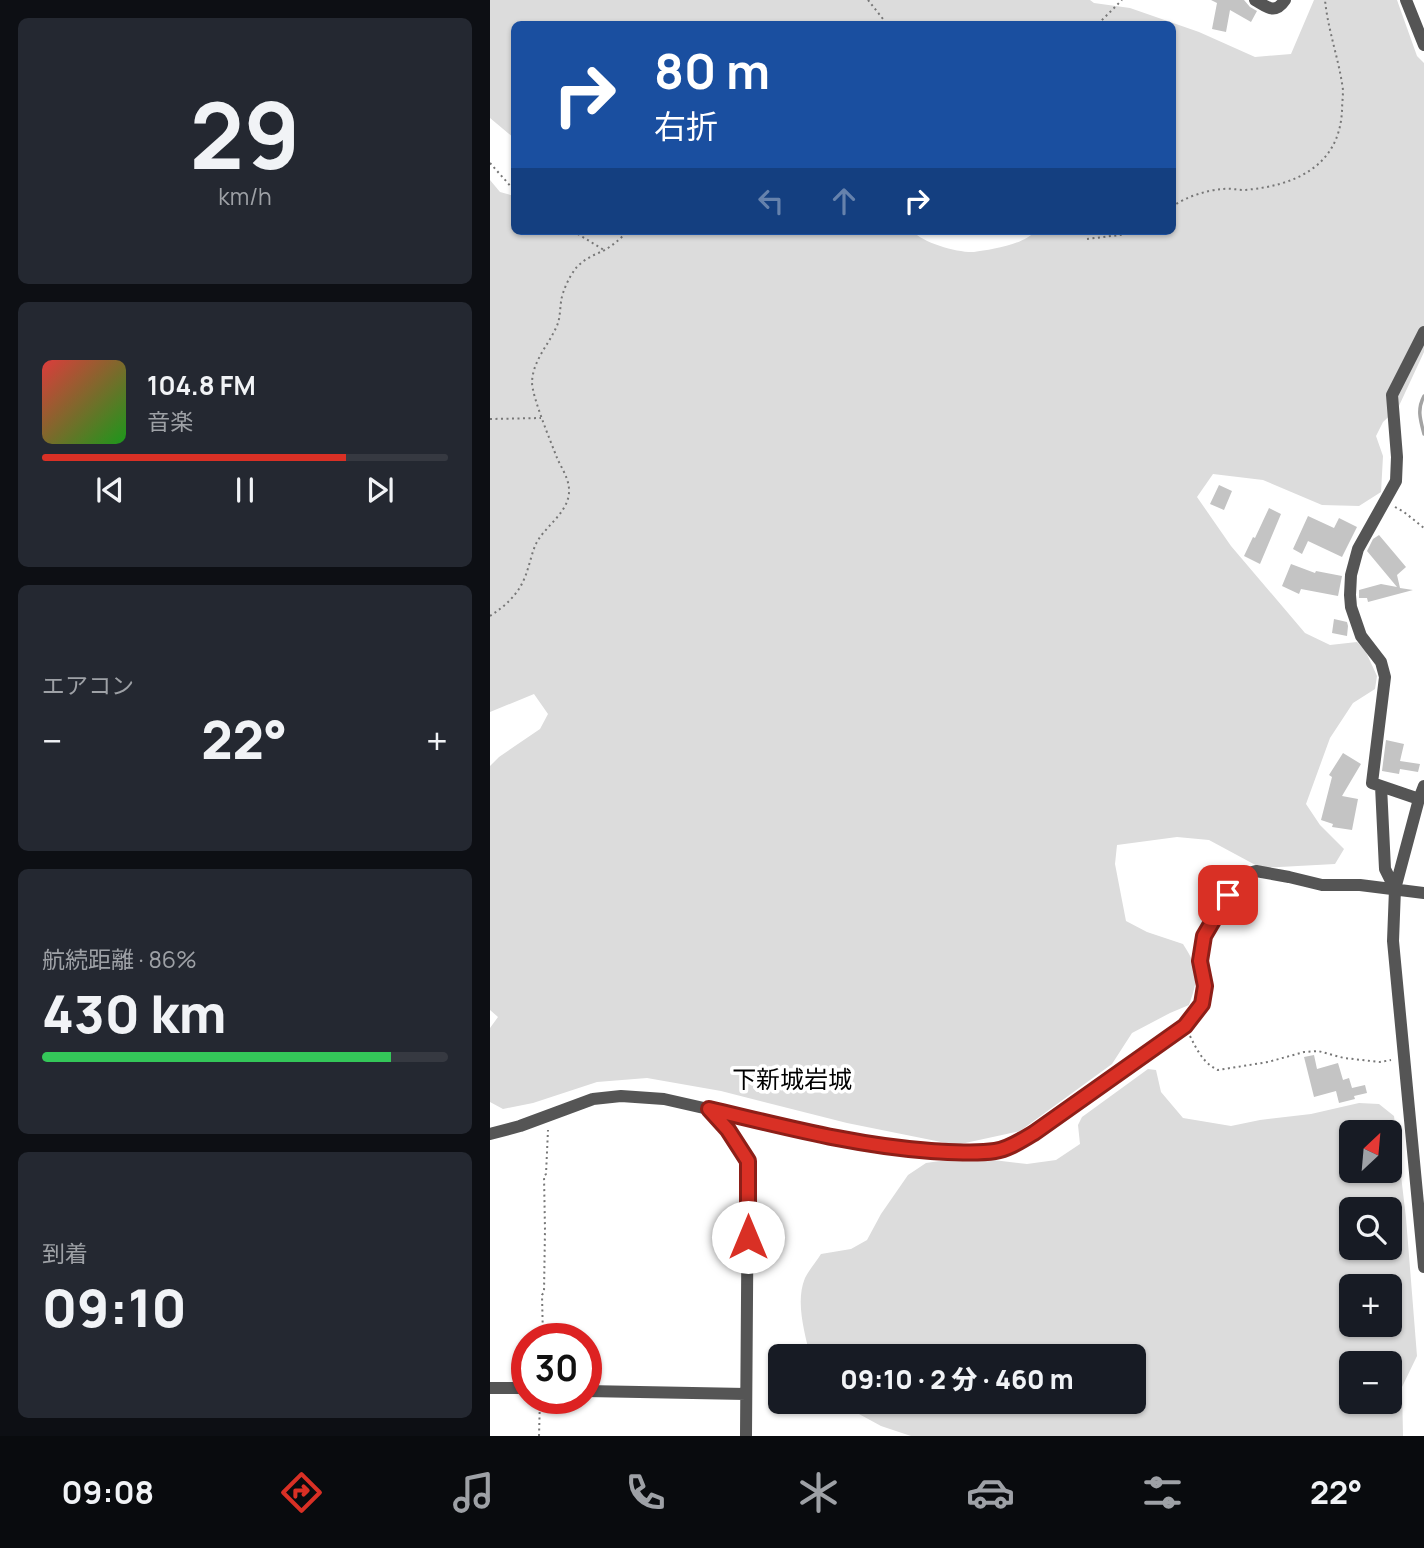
<!DOCTYPE html>
<html lang="ja">
<meta charset="utf-8">
<style>
body{margin:0;font-family:Manrope,"Noto Sans JP",sans-serif;background:#242831;color:#f1f3f6;height:100vh;display:flex;flex-direction:column;font-size:26px;white-space:nowrap}
*{box-sizing:border-box;margin:0}
p{font-size:23px;color:#9ea1a6}
.icon{flex:none;width:38px;height:38px;fill:none;stroke:currentColor;stroke-width:2;stroke-linecap:round;stroke-linejoin:round}
.map{position:relative;flex:1;overflow:hidden}
.drawer{display:flex;flex-direction:column;gap:18px;padding:18px;background:#0d0f14;width:490px}
.drawer>*{flex:none}
.banner{position:absolute;left:21px;top:21px;width:665px;height:214px;border-radius:10px;box-shadow:0 2px 5px #0004;background:#1a4fa0;color:#fff;overflow:hidden}
.needle{width:46px;rotate:26deg}
.fabs{position:absolute;left:849px;top:1120px;display:grid;gap:14px}
.fabs a{display:grid;place-items:center;width:63px;height:63px;border-radius:10px;background:#171b24;box-shadow:0 2px 5px #0004;font-size:35px}
.speed{position:absolute;left:21px;top:1323px;display:flex;gap:14px;font-size:35px;font-weight:700;text-align:center}
.speed>*{display:grid;place-content:center;width:91px;height:91px;border-radius:50%;background:#171b24;box-shadow:0 2px 5px #0004;line-height:1}
.speed .limit{border:10px solid #d22;background:#fff;color:#111}
.pin{position:absolute;display:grid;place-items:center;width:60px;height:60px;color:#fff;margin:-30px;border-radius:14px;box-shadow:0 4px 10px #0006}
.me{position:absolute;width:77px;margin:-38px;rotate:0deg;stroke-linejoin:round;filter:drop-shadow(0 0 5px #0008)}
.turn{display:flex;align-items:center;gap:24px;height:147px;padding:0 28px;font-size:32px}
.turn .icon{width:91px;height:91px;stroke-width:2.5}
.turn b{display:block;font-size:49px;line-height:60px}
.lanes{display:flex;align-items:center;height:66px;padding:0 28px;background:#0003;justify-content:center;gap:35px;direction:ltr}
.lanes .off{opacity:.35}
.big{font-size:52px;font-weight:800;line-height:1.1}
.drawer .widget{flex:1;display:flex;flex-direction:column;justify-content:center;gap:10px;min-width:0;padding:0 24px;border-radius:10px;background:#242831}
.drawer .dial{align-items:center;gap:0}
.dial b{font-size:91px;line-height:1}
.song{display:flex;align-items:center;gap:21px}
.cover{width:84px;height:84px;border-radius:10px;background:linear-gradient(135deg,hsl(0 70% 55%),hsl(120 70% 35%))}
.played{height:7px;border-radius:4px;background:linear-gradient(90deg,#d93025 75%,#363941 75%)}
.keys{display:flex;justify-content:space-around;direction:ltr}
.heat{display:flex;justify-content:space-between;align-items:center;font-size:38px;direction:ltr}
.charge{height:10px;border-radius:5px;background:linear-gradient(90deg,#34c759 86%,#363941 0)}
.trip{position:absolute;left:278px;top:1344px;width:378px;height:70px;border-radius:10px;background:#171b24;box-shadow:0 2px 5px #0004;font-weight:800;line-height:70px;text-align:center}
.tab-bar{display:flex;height:112px;justify-content:space-around;align-items:center;background:#090b0e;color:#9ea1a6}
.tab-bar .icon{width:49px;height:49px}
.tab-bar .active{color:#d93025}
.tab-bar b{font-size:32px;color:#f1f3f6}
main{display:flex;flex:1;min-height:0}
.map>svg:first-child{display:block}
</style>
<main>
<section class="drawer">
<div class="widget dial"><b>29</b><p>km/h</p></div>
<div class="widget">
<div class="song"><i class="cover"></i><div><b>104.8 FM</b><p>音楽</p></div></div>
<div class="played"></div>
<div class="keys"><svg class="icon" aria-label="previous" viewBox="0 0 24 24"><path d="M18 5L8 12l10 7zM5 5v14"/></svg><svg class="icon" aria-label="pause" viewBox="0 0 24 24"><path d="M8 5v14M16 5v14"/></svg><svg class="icon" aria-label="next" viewBox="0 0 24 24"><path d="M6 5l10 7-10 7zM19 5v14"/></svg></div>
</div>
<div class="widget"><p>エアコン</p>
<div class="heat"><a>−</a><b class="big">22°</b><a>+</a></div>
</div>
<div class="widget"><p>航続距離 · 86%</p><b class="big">430 km</b><div class="charge"></div></div>
<div class="widget"><p>到着</p><b class="big">09:10</b></div>
</section>
<div class="map">
<svg width="934" height="1436" viewBox="0 0 934 1436">
<rect width="100%" height="100%" fill="#fff"/>
<path fill="#dcdcdc" fill-rule="evenodd" d="M0,0h600l4,3 36,5 69,24 56,25 36,-3 23,-54h83l20,56 7,7v289l-26,56 -15,14 -7,14 7,20 -2,36 -22,14 -37,-1 -59,-25 -50,-6 -16,23 34,49 74,87 25,12 27,-3 8,8 12,26 -2,13 -22,14 -23,35 -24,66 14,21 24,24 -9,15 -74,4 -52,-28 -32,-3 -60,8 -2,19 11,57 21,11 36,12c16,25 16,33 6,61l-19,8 -38,20 -20,31 -92,67 -64,14 -109,-22 -126,-32 -74,-13 -50,4 -64,21 -30,6 -13,-7v-74l8,-11 -8,-7v-244l9,-9 41,-28 8,-15 -14,-20 -44,18v-532l10,12 14,4v35h399c9,12 46,22 61,21 16,-2 52,-8 61,-21h137v-207h-658v114l-24,-20z
M658,1069l8,1 5,22 22,26 48,8 29,-6 51,-6 48,-11 20,1 15,12 12,102 11,138 -15,31 1,49h-492l-30,-10 -44,-24h297v-46h-324c-5,-23 -15,-54 -5,-78 4,-8 11,-16 16,-24l30,-5 16,-9 14,-26 27,-39 18,-12 42,-6 59,7 29,-4 24,-16 -2,-19 4,-8zM861,1132h39v39h-39zM861,1209h39v39h-39zM861,1286h39v39h-39zM861,1363h39v39h-39z"/>
<g fill="none" stroke-linecap="round" stroke-linejoin="round">
<path stroke="#a3a3a3" stroke-width="3.5" d="M934,396c-7,13 -4,23 0,38"/>
</g>
<path fill="#c4c4c4" d="M721,0h33l6,7 7,4 -6,11 -21,-12 -4,22 -14,-3 5,-26z
M729,485l13,6 -8,19 -14,-6z
M779,508l12,6 -21,50 -16,-8 9,-19 2,1z
M818,516l26,12 5,-10 18,9 -15,30 -34,-16 -6,13 -9,-5z
M889,535l27,32 -9,8 3,13 13,2 -45,12 -1,-4h-8v-8l22,-6 16,3 -30,-36 6,-12z
M801,564l24,9 1,-2 26,5 -4,20 -37,-7 -2,5 -17,-8z
M844,619l13,3 1,4 -1,10 -15,-3z
M896,740l18,4 -4,17 20,3 -2,8 -18,-3 -1,5 -17,-3z
M853,753l18,11 -19,32 16,3 -6,31 -20,-3 1,-3 -12,-4 11,-43 -3,-2z
M824,1055l3,14 21,-6 5,17 6,-2 3,10 13,-3 2,8 -13,3 1,3 -16,4 -3,-12 -22,6 -10,-40z"/>
<g fill="none" stroke-linecap="round" stroke-linejoin="round">
<path stroke="#777" stroke-width="2" stroke-dasharray="2 3.5" stroke-linecap="butt" d="M378,0l19,24
M608,24l24,-24
M0,163l24,27
M682,207c13,-10 35,-17 51,-18 7,-1 14,1 21,1 50,-4 95,-23 98,-79 0,-7 1,-14 1,-21 -4,-31 -15,-59 -18,-90
M83,231l31,19
M597,239l33,-4 15,-4
M0,419l51,-1
M905,507l9,5 20,16
M0,616c15,-10 28,-21 35,-39 4,-10 6,-21 10,-31 8,-19 32,-31 34,-53 1,-13 -7,-24 -12,-35 -6,-16 -25,-61 -25,-76 1,-23 18,-38 26,-59 2,-6 2,-14 3,-21 1,-10 8,-25 15,-34 7,-8 17,-13 27,-17 9,-5 17,-12 25,-20
M700,1036c7,14 13,27 28,34l50,-8 36,-10 14,-1 26,7 36,4 11,-2
M53,1339l-1,-44 2,-3 1,-62 -1,-54 2,-2 2,-44
M49,1436l1,-38"/>
<path stroke="#555" stroke-width="12" d="M765,0c12,7 20,15 30,0
M916,0l18,45
M891,786l4,83 10,20
M934,786l-5,13 -24,90 -2,52 31,326
M929,799l-47,-16 13,-106 -4,-15 -20,-26 -10,-29 -1,-12 1,-20 7,-26 38,-68 1,-24 -5,-62 32,-63
M219,1109l19,21 20,31 -2,275
M0,1134l30,-8 73,-27 28,-3 43,3 146,33 81,16 57,4 48,-1 15,-5 23,-13 151,-108c38,-37 5,-53 19,-90 2,-6 8,-13 11,-18 9,-14 17,-28 26,-42l15,-4 33,6 33,8h38l64,8
M0,1388h37
M96,1391l160,3"/>
</g>
<g fill="none" stroke-linecap="round" stroke-linejoin="round">
<g stroke="#8d1f18" stroke-width="18">
<path id="route" d="M258,1237v-76l-20,-31 -19,-21c73,17 147,37 222,42 20,1 44,3 64,0 14,-2 27,-11 39,-18l151,-107 17,-22 3,-18 -5,-25 4,-25 24,-41"/>
</g>
<use href="#route" stroke="#d93025" stroke-width="12"/>
</g>
<g text-anchor="middle" stroke-width="7" stroke-linejoin="round" paint-order="stroke">
<g font-size="24" fill="#000" stroke="#fff">
<text x="302" y="1088">下新城岩城</text>
</g>
</g>
</svg>
<div class="fabs">
<a><svg class="needle" viewBox="-14 -14 28 28"><path d="M0-13l5 13h-10z" fill="#e53935"/><path d="M0 13l5-13h-10z" fill="#9ea1a6"/></svg></a>
<a><svg class="icon" aria-label="search" viewBox="0 0 24 24"><circle cx="10" cy="10" r="6"/><path d="M15 15l6 6"/></svg></a>
<a>+</a>
<a>−</a>
</div>
<div class="speed"><div class="limit">30</div></div>
<div class="pin" style="left:738px;top:895px;background:#d93025"><svg class="icon" aria-label="arrive" viewBox="0 0 24 24"><path d="M6 21V4h12l-3 4 3 4H6"/></svg></div>
<svg class="me" style="left:258px;top:1237px" viewBox="-20 -20 40 40"><circle r="19" fill="#fff"/><path d="M0-13L10 11 0 6-10 11z" fill="#d93025"/></svg>
<div class="trip">09:10 · 2 分 · 460 m</div>
<div class="banner">
<div class="turn"><svg class="icon" aria-label="right" viewBox="0 0 24 24"><path d="M7 20v-9h11M14 6l5 5-5 5"/></svg><div><b>80 m</b>右折</div></div>
<div class="lanes"><svg class="icon off" aria-label="left" viewBox="0 0 24 24"><path d="M17 20v-9H6M10 6l-5 5 5 5"/></svg><svg class="icon off" aria-label="ahead" viewBox="0 0 24 24"><path d="M12 20V5M6 11l6-6 6 6"/></svg><svg class="icon" aria-label="right" viewBox="0 0 24 24"><path d="M7 20v-9h11M14 6l5 5-5 5"/></svg></div>
</div>
</div>
</main>
<nav class="tab-bar">
<b>09:08</b>
<svg class="icon active" aria-label="directions" viewBox="0 0 24 24"><path d="M12 3l9 9-9 9-9-9zM9 14v-3h6M13 9l2 2-2 2"/></svg>
<svg class="icon" aria-label="music" viewBox="0 0 24 24"><path d="M9 18V5l10-2v13"/><circle cx="6" cy="18" r="3"/><circle cx="16" cy="16" r="3"/></svg>
<svg class="icon" aria-label="phone" viewBox="0 0 24 24"><path d="M5 4h4l2 5-3 2q2 4 5 5l2-3 5 2v4C11 20 4 13 5 4z"/></svg>
<svg class="icon" aria-label="climate" viewBox="0 0 24 24"><path d="M12 3v18M4 7l16 10M4 17L20 7"/></svg>
<svg class="icon" aria-label="car" viewBox="0 0 24 24"><path d="M5 17H2v-5l4-1 3-4h7l3 4 3 1v5h-3M9 17h6M6 11h13"/><circle cx="7" cy="17" r="2"/><circle cx="17" cy="17" r="2"/></svg>
<svg class="icon" aria-label="filters" viewBox="0 0 24 24"><path d="M4 7h16M4 17h16"/><circle cx="9" cy="7" r="2"/><circle cx="15" cy="17" r="2"/></svg>
<b>22°</b>
</nav>
